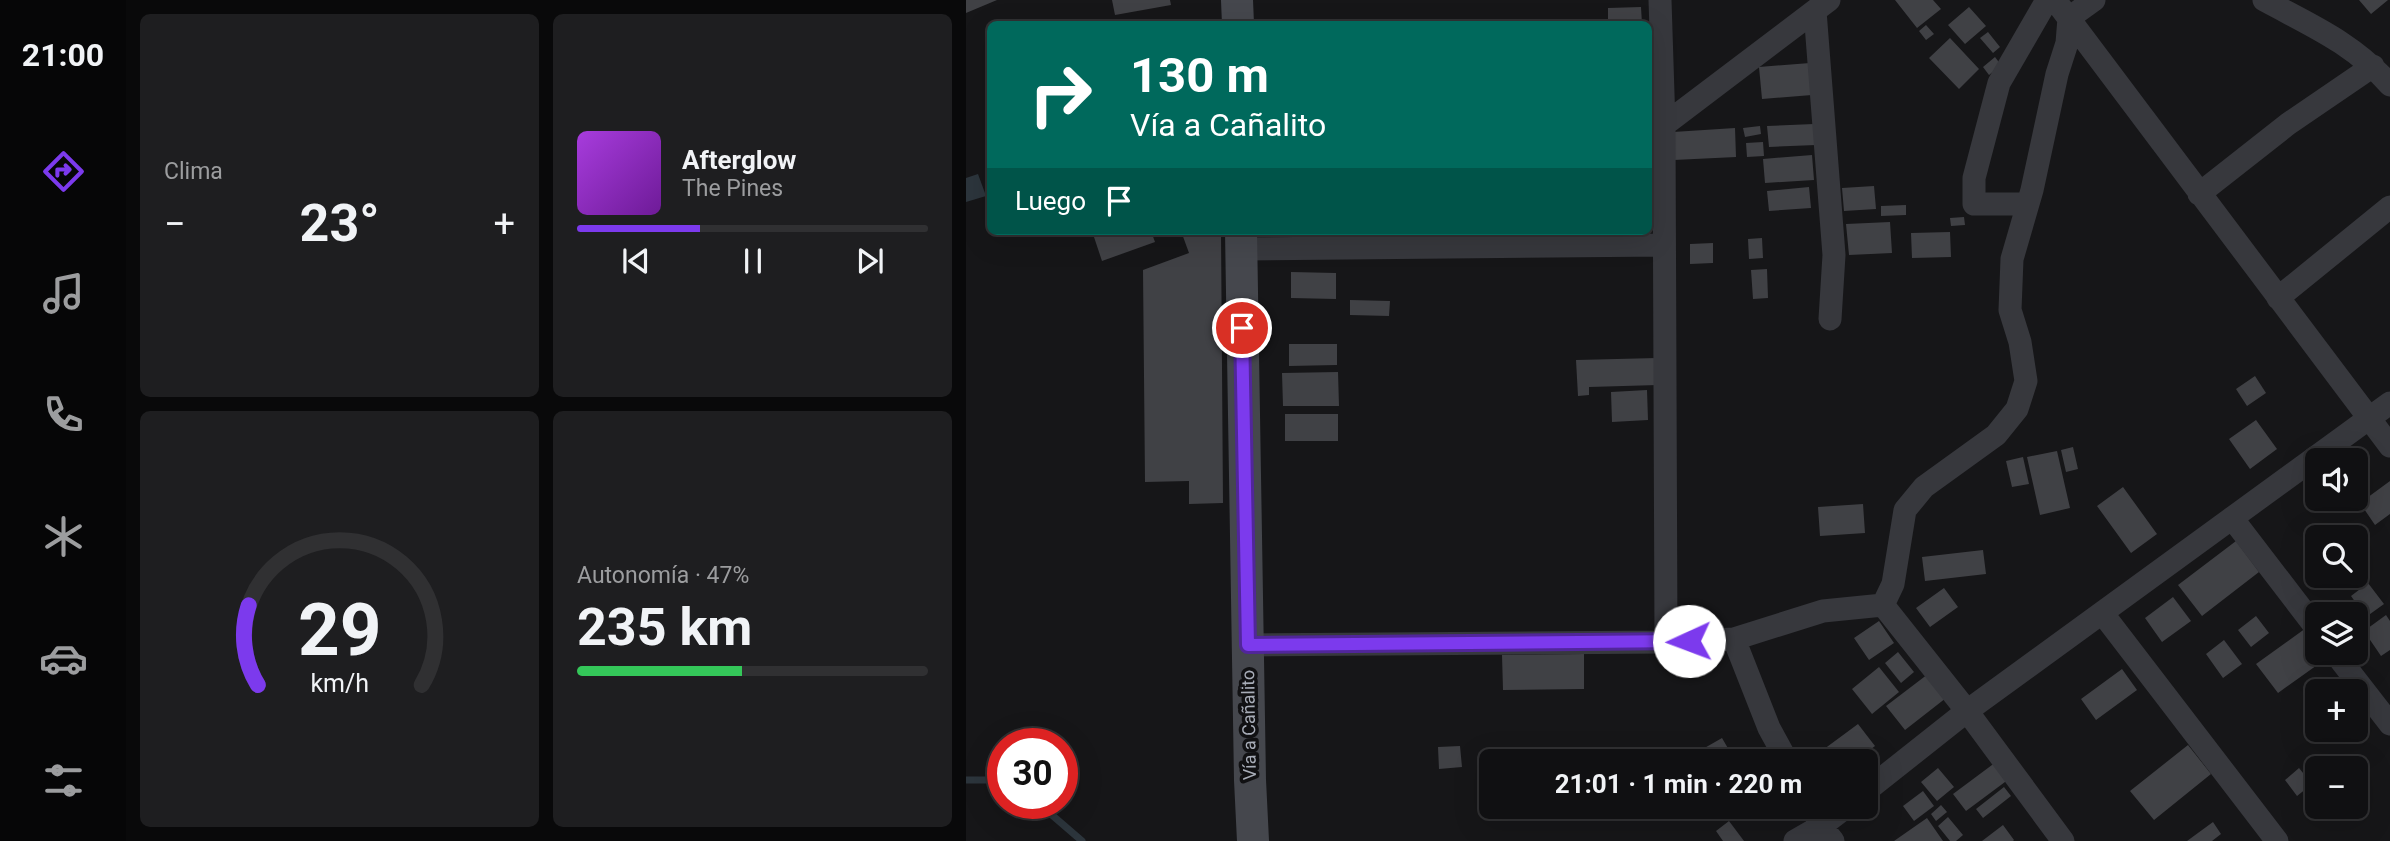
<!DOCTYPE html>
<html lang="es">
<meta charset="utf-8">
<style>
body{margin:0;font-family:Roboto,sans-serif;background:#1e1e20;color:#f1f3f6;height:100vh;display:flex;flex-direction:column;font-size:26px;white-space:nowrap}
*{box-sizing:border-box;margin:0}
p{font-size:23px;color:#9c9d9f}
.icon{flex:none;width:38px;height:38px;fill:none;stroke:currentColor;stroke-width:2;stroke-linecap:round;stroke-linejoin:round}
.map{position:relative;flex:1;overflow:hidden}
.sheet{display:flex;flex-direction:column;gap:14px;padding:14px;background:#09090a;width:840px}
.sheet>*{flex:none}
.hud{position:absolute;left:21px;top:21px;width:665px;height:214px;border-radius:10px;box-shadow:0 7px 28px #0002,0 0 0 2px #303032;background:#00695c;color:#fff;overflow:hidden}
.tools{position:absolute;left:1339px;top:448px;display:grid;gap:14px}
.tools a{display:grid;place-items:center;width:63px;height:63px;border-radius:10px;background:#101012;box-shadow:0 7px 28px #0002,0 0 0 2px #303032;font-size:35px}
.speed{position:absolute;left:21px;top:728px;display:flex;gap:14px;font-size:35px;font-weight:700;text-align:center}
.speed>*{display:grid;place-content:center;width:91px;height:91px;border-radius:50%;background:#101012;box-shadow:0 7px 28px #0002,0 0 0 2px #303032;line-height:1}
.speed .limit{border:10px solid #d22;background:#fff;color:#111}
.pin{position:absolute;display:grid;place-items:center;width:60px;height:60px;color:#fff;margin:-30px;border:4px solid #fff;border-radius:50%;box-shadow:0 2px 7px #0007}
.me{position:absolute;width:77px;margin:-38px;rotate:268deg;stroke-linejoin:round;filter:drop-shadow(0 0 5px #0008)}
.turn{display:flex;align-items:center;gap:24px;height:147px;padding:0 28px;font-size:32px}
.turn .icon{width:91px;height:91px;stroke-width:2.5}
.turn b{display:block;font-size:49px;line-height:60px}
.then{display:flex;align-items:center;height:66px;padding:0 28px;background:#0003;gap:14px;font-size:26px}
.big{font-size:52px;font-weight:700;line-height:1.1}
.sheet .card{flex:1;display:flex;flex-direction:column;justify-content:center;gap:10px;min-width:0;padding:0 24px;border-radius:10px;background:#1e1e20}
.sheet .dial{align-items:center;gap:0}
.dial svg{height:182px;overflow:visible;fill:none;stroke:#303032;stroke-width:7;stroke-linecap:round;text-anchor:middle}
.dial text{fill:#f1f3f6;stroke:none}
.song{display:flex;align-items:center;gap:21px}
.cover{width:84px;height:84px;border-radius:10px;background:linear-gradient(135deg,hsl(280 70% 55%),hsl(280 70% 35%))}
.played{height:7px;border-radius:4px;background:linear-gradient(90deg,#7c3aed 35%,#303032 35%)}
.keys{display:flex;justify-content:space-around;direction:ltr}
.heat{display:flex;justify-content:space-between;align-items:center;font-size:38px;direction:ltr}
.charge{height:10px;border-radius:5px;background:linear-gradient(90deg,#34c759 47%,#303032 0)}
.sheet .tiles{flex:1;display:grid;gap:14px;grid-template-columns:repeat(2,1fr)}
.trip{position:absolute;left:513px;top:749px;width:399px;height:70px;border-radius:10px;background:#101012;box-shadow:0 7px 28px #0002,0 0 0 2px #303032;font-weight:700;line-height:70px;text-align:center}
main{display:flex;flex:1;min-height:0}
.menu{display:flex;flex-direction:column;width:126px;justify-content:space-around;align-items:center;background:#060607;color:#9c9d9f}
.menu .icon{width:49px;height:49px}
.menu .selected{color:#7c3aed}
.menu b{font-size:32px;color:#f1f3f6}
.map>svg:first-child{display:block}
</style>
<main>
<nav class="menu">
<b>21:00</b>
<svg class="icon selected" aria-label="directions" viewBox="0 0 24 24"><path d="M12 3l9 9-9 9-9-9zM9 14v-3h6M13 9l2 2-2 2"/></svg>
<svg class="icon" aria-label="music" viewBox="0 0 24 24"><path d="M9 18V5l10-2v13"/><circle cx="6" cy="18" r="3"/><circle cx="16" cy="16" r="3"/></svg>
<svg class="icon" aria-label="phone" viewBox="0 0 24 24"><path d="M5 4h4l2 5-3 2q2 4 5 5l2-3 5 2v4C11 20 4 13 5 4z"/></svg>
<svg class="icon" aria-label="climate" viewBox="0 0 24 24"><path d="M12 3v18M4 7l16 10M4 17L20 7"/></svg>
<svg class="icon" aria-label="car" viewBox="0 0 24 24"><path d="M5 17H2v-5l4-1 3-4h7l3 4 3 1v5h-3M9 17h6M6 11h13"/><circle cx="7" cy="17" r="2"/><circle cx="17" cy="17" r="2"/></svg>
<svg class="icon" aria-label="filters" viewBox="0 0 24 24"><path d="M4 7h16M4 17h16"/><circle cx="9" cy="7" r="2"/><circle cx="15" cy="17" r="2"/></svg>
</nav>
<section class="sheet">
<div class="tiles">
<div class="card"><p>Clima</p>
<div class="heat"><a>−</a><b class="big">23°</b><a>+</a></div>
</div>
<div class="card">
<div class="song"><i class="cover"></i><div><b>Afterglow</b><p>The Pines</p></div></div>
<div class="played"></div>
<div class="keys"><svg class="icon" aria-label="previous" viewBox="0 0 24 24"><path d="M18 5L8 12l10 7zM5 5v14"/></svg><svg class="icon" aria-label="pause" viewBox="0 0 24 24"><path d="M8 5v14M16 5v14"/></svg><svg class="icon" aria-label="next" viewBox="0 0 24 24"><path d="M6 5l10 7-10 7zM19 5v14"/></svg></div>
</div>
<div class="card dial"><svg viewBox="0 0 100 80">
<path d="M14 69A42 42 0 1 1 86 69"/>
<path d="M14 69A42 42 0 0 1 10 34" stroke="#7c3aed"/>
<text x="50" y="56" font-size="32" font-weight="700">29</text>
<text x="50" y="72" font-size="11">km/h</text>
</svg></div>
<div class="card"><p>Autonomía · 47%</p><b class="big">235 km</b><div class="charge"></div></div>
</div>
</section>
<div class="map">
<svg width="1424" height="841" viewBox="0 0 1424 841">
<rect width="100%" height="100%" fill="#161618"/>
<path fill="#2c353c" d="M12,174l8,22 -20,6v-24z"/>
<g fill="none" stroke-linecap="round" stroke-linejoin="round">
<path stroke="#2c353c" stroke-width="7" d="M0,780h37
M72,803l44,38"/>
</g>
<path fill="#404145" d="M0,0h31l-31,13z
M146,0h58l1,5 -56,10z
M929,0h38l8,9 -24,19z
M1393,0h29l-17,14z
M675,7l1,17h-34v-16z
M1003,7l17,19 -21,18 -17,-19z
M960,25l8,9 -8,6 -7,-9z
M1022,32l12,15 -7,6 -13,-15z
M984,38l29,31 -20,20 -30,-31z
M1029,57l6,8 -12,10 -6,-8z
M844,63l2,32 -50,4 -3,-32z
M848,124l2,21 -47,2 -2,-21z
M794,126l1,8 -16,3 -2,-9z
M769,128l1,29 -62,3 -1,-28z
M797,142l1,14 -17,1 -1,-14z
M846,155l2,25 -49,3 -2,-24z
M908,186l2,23 -32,2 -2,-23z
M843,187l2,21 -42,3 -2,-20z
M940,205v10l-25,1v-10z
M998,217l1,8 -14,1 -1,-8z
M924,222l2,31 -43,2 -3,-31z
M126,231h59l4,11 -53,19z
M215,231h40l2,272 -34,1v-23l-44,1 -2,-212 46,-17z
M984,232l1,25 -39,1 -1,-25z
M796,238l1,20 -14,1 -1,-20z
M747,243v20l-23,1v-20z
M801,269l1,29 -15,1 -2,-29z
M325,272l45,1v26l-45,-1z
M384,300l40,1 -1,15 -39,-1z
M323,344h48v21l-48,1z
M691,358l1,27 -69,2v8l-11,1 -2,-36z
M372,372l1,34h-56l-1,-33z
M1289,376l11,17 -19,13 -11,-17z
M681,390l1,30 -36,2 -1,-30z
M319,414h53v27h-53z
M1290,420l21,29 -27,20 -21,-30z
M1107,447l5,22 -12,3 -5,-22z
M1091,451l13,57 -30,7 -13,-58z
M1057,457l6,27 -17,3 -6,-26z
M1424,481v33l-15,11 -15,-22z
M1157,487l34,47 -26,19 -34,-47z
M897,504l2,29 -45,3 -2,-29z
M1270,541l23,31 -57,44 -24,-31z
M1017,550l3,24 -61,7 -3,-24z
M1402,583l16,21 -18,13 -15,-21z
M978,588l14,19 -28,20 -14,-19z
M1207,597l18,24 -29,21 -17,-24z
M1420,615l4,6v29l-9,6 -17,-25z
M1290,616l13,17 -18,14 -13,-17z
M913,621l15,22 -25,17 -15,-22z
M1340,628l11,16v9h6l4,5 -49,35 -22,-29z
M1258,640l18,24 -19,14 -17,-24z
M932,652l16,20 -13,11 -16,-20z
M618,654v35l-81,1 -1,-35z
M913,667l20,25 -27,22 -20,-25z
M1156,669l15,21 -41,30 -15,-21z
M962,674l18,24 -41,32 -19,-24z
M892,724l17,22 -20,15h-35l-4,-6z
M756,738l7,12 -21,11 -7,-11z
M1222,745l23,29 -57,46 -24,-29z
M494,746l2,21 -23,2 -1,-22z
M1030,762l13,17 -43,32 -13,-17z
M972,768l16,19 -17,14 -16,-19z
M1333,768l13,16 -15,12 -12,-16z
M1390,784l10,13 -10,10z
M1038,787l7,9 -28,22 -7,-9z
M957,791l11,15 -20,15 -11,-15z
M975,805l6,7 -11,9 -5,-7z
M982,817l15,18 -7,6h-6l-12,-15z
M961,818l16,23h-49z
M763,821l15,20h-21l-7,-10z
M1247,822l8,12 -9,7h-25z
M1037,825l11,15 -1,1h-31z"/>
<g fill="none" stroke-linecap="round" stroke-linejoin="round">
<path stroke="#37383d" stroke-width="23" d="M694,0l4,125 2,517
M1089,0l335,446
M1298,0c48,26 89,43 126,85
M849,11l19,244 -4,64
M698,125l165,-125
M1233,194l89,-70 85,-58
M1062,204h-54v-26l25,-95 48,-83
M275,249l423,-4
M1312,298l112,-91
M1266,518l85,111
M917,605l10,-21 12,-74 19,-23 72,-52 21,-26 9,-28 -6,-39 -10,-32 2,-51 20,-69 25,-116 10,-31 2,-25 25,-18
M917,605l84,106 96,130
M1137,614l174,227
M768,639l35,89 18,33
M282,645l418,-3 68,-3 89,-28 60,-6
M1369,653l55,71
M900,791l101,-80 423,-308
M845,807l10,19 12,15
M829,841l26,-15 25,-19"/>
<path stroke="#45474d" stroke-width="32" d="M271,0l1,24
M275,231l9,549 3,61"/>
</g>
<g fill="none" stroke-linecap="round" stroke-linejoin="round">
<g stroke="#51269a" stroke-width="18">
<path id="route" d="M276,328l6,317 441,-4"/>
</g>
<use href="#route" stroke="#7c3aed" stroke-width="12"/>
</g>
<g text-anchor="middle" stroke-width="7" stroke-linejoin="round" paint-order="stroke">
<g font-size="18" fill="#a8adb8" stroke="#111113">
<text transform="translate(283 725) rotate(-91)" y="6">Vía a Cañalito</text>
</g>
</g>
</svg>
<div class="tools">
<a><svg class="icon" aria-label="sound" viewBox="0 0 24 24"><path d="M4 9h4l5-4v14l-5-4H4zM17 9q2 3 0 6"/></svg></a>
<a><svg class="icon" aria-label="search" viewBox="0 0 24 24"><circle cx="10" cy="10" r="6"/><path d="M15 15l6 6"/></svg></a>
<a><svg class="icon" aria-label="layers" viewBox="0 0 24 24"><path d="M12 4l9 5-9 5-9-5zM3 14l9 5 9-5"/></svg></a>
<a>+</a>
<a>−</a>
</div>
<div class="speed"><div class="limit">30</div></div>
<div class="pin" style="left:276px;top:328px;background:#d93025"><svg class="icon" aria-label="arrive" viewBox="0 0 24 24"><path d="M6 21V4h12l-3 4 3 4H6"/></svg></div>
<svg class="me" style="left:723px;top:641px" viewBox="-20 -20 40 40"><circle r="19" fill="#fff"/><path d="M0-13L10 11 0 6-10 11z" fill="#7c3aed"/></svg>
<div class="trip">21:01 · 1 min · 220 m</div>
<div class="hud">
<div class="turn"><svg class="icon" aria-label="right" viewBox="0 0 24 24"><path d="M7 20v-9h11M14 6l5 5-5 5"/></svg><div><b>130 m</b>Vía a Cañalito</div></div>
<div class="then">Luego<svg class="icon" aria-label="arrive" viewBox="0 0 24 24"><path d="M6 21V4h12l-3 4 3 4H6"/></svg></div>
</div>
</div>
</main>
